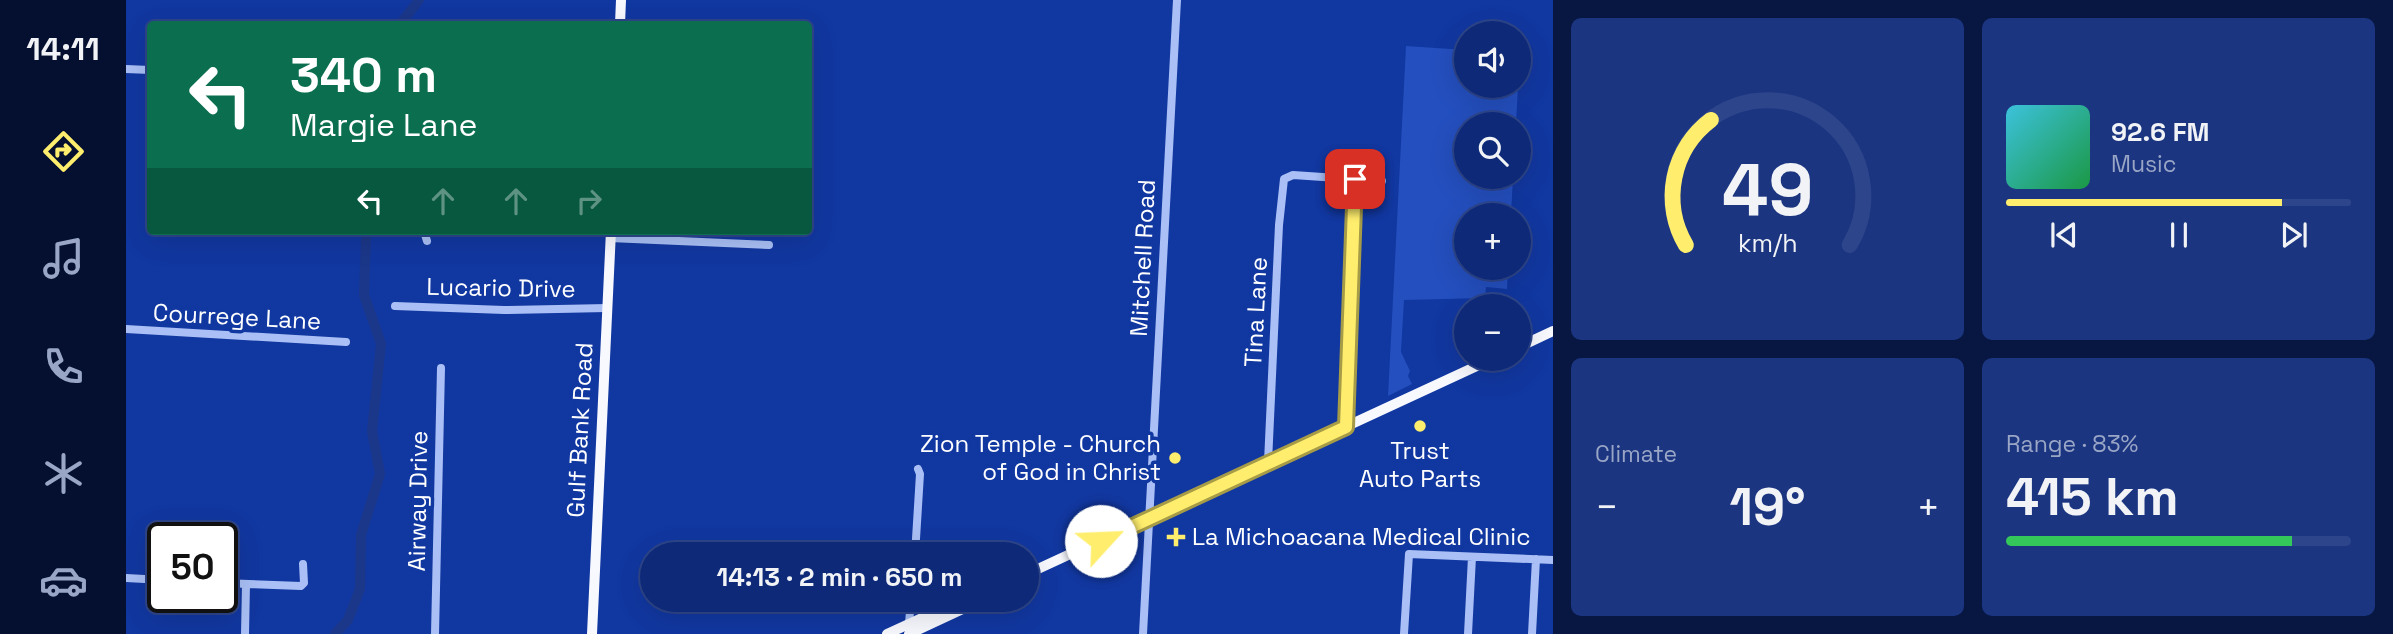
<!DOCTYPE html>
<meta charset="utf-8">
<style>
body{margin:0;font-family:"Space Grotesk",sans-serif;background:#1b3580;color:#f1f3f6;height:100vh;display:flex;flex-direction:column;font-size:26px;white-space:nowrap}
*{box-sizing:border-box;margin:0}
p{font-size:23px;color:#9aa6c6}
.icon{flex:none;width:38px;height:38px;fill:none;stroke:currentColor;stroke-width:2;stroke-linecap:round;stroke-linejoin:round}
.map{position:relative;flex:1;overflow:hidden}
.side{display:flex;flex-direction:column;gap:18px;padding:18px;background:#071742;width:840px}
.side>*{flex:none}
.banner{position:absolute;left:21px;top:21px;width:665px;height:214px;border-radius:7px;box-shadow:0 7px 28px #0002,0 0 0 2px #2d458a;background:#0b6e4f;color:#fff;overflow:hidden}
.buttons{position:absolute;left:1328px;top:21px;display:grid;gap:14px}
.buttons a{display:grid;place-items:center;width:77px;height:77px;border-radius:50%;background:#0d2978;box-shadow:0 7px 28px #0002,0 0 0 2px #2d458a;font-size:35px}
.speed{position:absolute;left:21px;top:522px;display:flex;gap:14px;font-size:35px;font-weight:700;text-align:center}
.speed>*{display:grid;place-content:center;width:91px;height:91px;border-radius:50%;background:#0d2978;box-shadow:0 7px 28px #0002,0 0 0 2px #2d458a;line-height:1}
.speed .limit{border:4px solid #111;border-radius:10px;background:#fff;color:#111}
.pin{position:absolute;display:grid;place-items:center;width:60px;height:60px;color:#fff;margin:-30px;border-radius:14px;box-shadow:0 4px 10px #0006}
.me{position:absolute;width:77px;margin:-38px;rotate:65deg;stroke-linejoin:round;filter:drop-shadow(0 0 5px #0008)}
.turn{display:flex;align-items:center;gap:24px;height:147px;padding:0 28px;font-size:32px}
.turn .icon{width:91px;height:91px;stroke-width:2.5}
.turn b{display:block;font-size:49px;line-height:60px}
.lanes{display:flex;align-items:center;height:66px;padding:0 28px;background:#0003;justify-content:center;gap:35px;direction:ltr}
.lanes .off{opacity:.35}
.big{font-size:52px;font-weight:800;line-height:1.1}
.side .widget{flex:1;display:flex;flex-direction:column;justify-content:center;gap:10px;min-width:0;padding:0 24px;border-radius:10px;background:#1b3580}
.side .dial{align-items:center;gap:0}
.dial svg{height:182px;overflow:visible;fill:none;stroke:#2d458a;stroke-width:7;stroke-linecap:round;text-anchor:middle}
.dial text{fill:#f1f3f6;stroke:none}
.song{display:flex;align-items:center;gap:21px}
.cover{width:84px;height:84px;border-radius:10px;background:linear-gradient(135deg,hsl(190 70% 55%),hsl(140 70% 35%))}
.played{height:7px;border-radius:4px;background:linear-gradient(90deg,#ffee6d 80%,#2d458a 80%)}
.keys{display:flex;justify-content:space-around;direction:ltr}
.heat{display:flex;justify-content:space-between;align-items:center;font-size:38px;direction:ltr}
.charge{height:10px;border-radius:5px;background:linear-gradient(90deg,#34c759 83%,#2d458a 0)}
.side .tiles{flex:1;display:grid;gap:18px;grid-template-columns:repeat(2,1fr)}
.trip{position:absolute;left:514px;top:542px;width:399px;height:70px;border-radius:35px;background:#0d2978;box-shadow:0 7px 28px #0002,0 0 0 2px #2d458a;font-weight:800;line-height:70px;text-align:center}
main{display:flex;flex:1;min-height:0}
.tabs{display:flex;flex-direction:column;width:126px;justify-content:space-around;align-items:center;background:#051030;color:#9aa6c6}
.tabs .icon{width:49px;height:49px}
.tabs .on{color:#ffee6d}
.tabs b{font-size:32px;color:#f1f3f6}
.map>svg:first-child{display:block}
</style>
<main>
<nav class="tabs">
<b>14:11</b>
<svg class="icon on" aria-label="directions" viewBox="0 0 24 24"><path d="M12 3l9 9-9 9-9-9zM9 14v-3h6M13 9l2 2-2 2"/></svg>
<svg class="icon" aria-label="music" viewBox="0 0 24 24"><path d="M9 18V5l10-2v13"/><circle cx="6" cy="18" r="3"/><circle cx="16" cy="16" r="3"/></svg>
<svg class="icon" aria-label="phone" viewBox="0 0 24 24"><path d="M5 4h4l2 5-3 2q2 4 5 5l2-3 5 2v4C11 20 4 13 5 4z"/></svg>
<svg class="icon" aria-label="climate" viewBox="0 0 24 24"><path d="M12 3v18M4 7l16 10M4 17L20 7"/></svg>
<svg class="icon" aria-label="car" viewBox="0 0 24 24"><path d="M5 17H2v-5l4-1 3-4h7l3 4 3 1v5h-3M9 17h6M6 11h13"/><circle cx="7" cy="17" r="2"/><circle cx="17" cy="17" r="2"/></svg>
</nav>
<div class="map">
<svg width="1427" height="634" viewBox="0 0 1427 634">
<rect width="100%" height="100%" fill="#1137a0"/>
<path fill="#244fbe" d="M1280,46l60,4v36h52l-2,38h-50v53h47l-2,38h-45v53h42l-1,21 -21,-2 -1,11 -81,2 -3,52 9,19 -2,5 4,8 -24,12z"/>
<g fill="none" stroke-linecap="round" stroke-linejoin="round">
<path stroke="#1b3789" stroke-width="10" d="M272,24l4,-2 17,-22
M209,634l13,-14 12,-31 1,-54 19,-61 -8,-43 9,-87 -17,-49 2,-59 -4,-5"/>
<path stroke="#a9bff5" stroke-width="8" d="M0,69l24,1
M298,231l3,10
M484,238l159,7
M269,306l109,4 103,-2
M0,329l220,13
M1220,427l9,-248
M1142,462l11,-237 5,-46 9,-4 89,6
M789,555l5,-81 -2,-5
M0,578l37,2
M96,583l79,3 3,-3 -1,-19
M783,623l2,-23
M119,634l1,-50
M309,634l6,-266
M1017,634l34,-634
M1278,634l5,-80 144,6
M1342,634l4,-77
M1406,634l4,-75"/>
<path stroke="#f7f9ff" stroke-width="10" d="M494,24l1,-24
M1393,347l34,-16
M901,574l465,-215
M466,634l19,-403
M761,634l74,-34
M783,634l73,-34"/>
</g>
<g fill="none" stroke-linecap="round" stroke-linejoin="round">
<g stroke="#a69b47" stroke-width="18">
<path id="route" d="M975,541l245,-114 9,-248"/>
</g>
<use href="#route" stroke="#ffee6d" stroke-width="12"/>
</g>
<g fill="#ffee6d" stroke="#1137a0" stroke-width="2.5">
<circle cx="1294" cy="426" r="7"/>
<circle cx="1049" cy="458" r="7"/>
<path d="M1046.5 526.5h7v7h7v7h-7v7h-7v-7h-7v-7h7z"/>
</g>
<g text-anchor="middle" stroke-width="7" stroke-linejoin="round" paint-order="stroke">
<g font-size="24" fill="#fff" stroke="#1137a0">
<text transform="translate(1017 258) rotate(-87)" y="8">Mitchell Road</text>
<text transform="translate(375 288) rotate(1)" y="8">Lucario Drive</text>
<text transform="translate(1130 312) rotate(-87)" y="8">Tina Lane</text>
<text transform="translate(111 317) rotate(3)" y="8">Courrege Lane</text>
<text transform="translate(454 430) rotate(-87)" y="8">Gulf Bank Road</text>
<text transform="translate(292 501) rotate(-89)" y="8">Airway Drive</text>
</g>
<g font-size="24" fill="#fff" stroke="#1137a0" text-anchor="end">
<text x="1035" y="452">Zion Temple - Church<tspan x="1035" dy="28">of God in Christ</tspan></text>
<text x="1294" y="459" text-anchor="middle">Trust<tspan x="1294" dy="28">Auto Parts</tspan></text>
<text x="1066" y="545" text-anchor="start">La Michoacana Medical Clinic</text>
</g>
</g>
</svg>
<div class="buttons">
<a><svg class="icon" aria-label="sound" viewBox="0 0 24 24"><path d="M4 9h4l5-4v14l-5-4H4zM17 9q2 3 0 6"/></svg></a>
<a><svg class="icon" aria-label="search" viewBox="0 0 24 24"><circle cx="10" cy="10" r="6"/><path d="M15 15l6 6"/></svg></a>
<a>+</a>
<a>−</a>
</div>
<div class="speed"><div class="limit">50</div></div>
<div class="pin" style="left:1229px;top:179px;background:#d93025"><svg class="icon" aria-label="arrive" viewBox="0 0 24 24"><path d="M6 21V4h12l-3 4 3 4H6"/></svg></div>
<svg class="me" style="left:975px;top:541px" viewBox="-20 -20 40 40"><circle r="19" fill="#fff"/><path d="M0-13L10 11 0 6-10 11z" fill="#ffee6d"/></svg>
<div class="trip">14:13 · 2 min · 650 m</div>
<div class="banner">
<div class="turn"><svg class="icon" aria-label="left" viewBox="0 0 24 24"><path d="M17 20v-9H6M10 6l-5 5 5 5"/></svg><div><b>340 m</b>Margie Lane</div></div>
<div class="lanes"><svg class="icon" aria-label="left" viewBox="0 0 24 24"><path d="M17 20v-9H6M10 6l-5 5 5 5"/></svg><svg class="icon off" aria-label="ahead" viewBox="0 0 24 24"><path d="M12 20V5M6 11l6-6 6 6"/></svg><svg class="icon off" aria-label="ahead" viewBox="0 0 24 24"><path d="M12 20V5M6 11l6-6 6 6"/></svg><svg class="icon off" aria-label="right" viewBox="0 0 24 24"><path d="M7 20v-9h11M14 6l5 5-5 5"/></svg></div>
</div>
</div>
<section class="side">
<div class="tiles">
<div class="widget dial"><svg viewBox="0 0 100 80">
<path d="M14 69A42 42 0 1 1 86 69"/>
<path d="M14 69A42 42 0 0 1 25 14" stroke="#ffee6d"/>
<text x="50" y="56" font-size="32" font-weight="700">49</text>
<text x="50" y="72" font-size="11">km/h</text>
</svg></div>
<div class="widget">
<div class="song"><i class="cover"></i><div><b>92.6 FM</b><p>Music</p></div></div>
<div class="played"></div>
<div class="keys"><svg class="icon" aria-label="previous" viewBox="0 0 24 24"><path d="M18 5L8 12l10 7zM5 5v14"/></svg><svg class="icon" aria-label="pause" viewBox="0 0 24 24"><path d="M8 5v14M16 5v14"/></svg><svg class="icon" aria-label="next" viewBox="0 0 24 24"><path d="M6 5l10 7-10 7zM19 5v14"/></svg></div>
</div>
<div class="widget"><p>Climate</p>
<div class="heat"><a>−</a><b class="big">19°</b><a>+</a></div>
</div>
<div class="widget"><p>Range · 83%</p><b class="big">415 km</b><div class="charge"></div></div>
</div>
</section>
</main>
